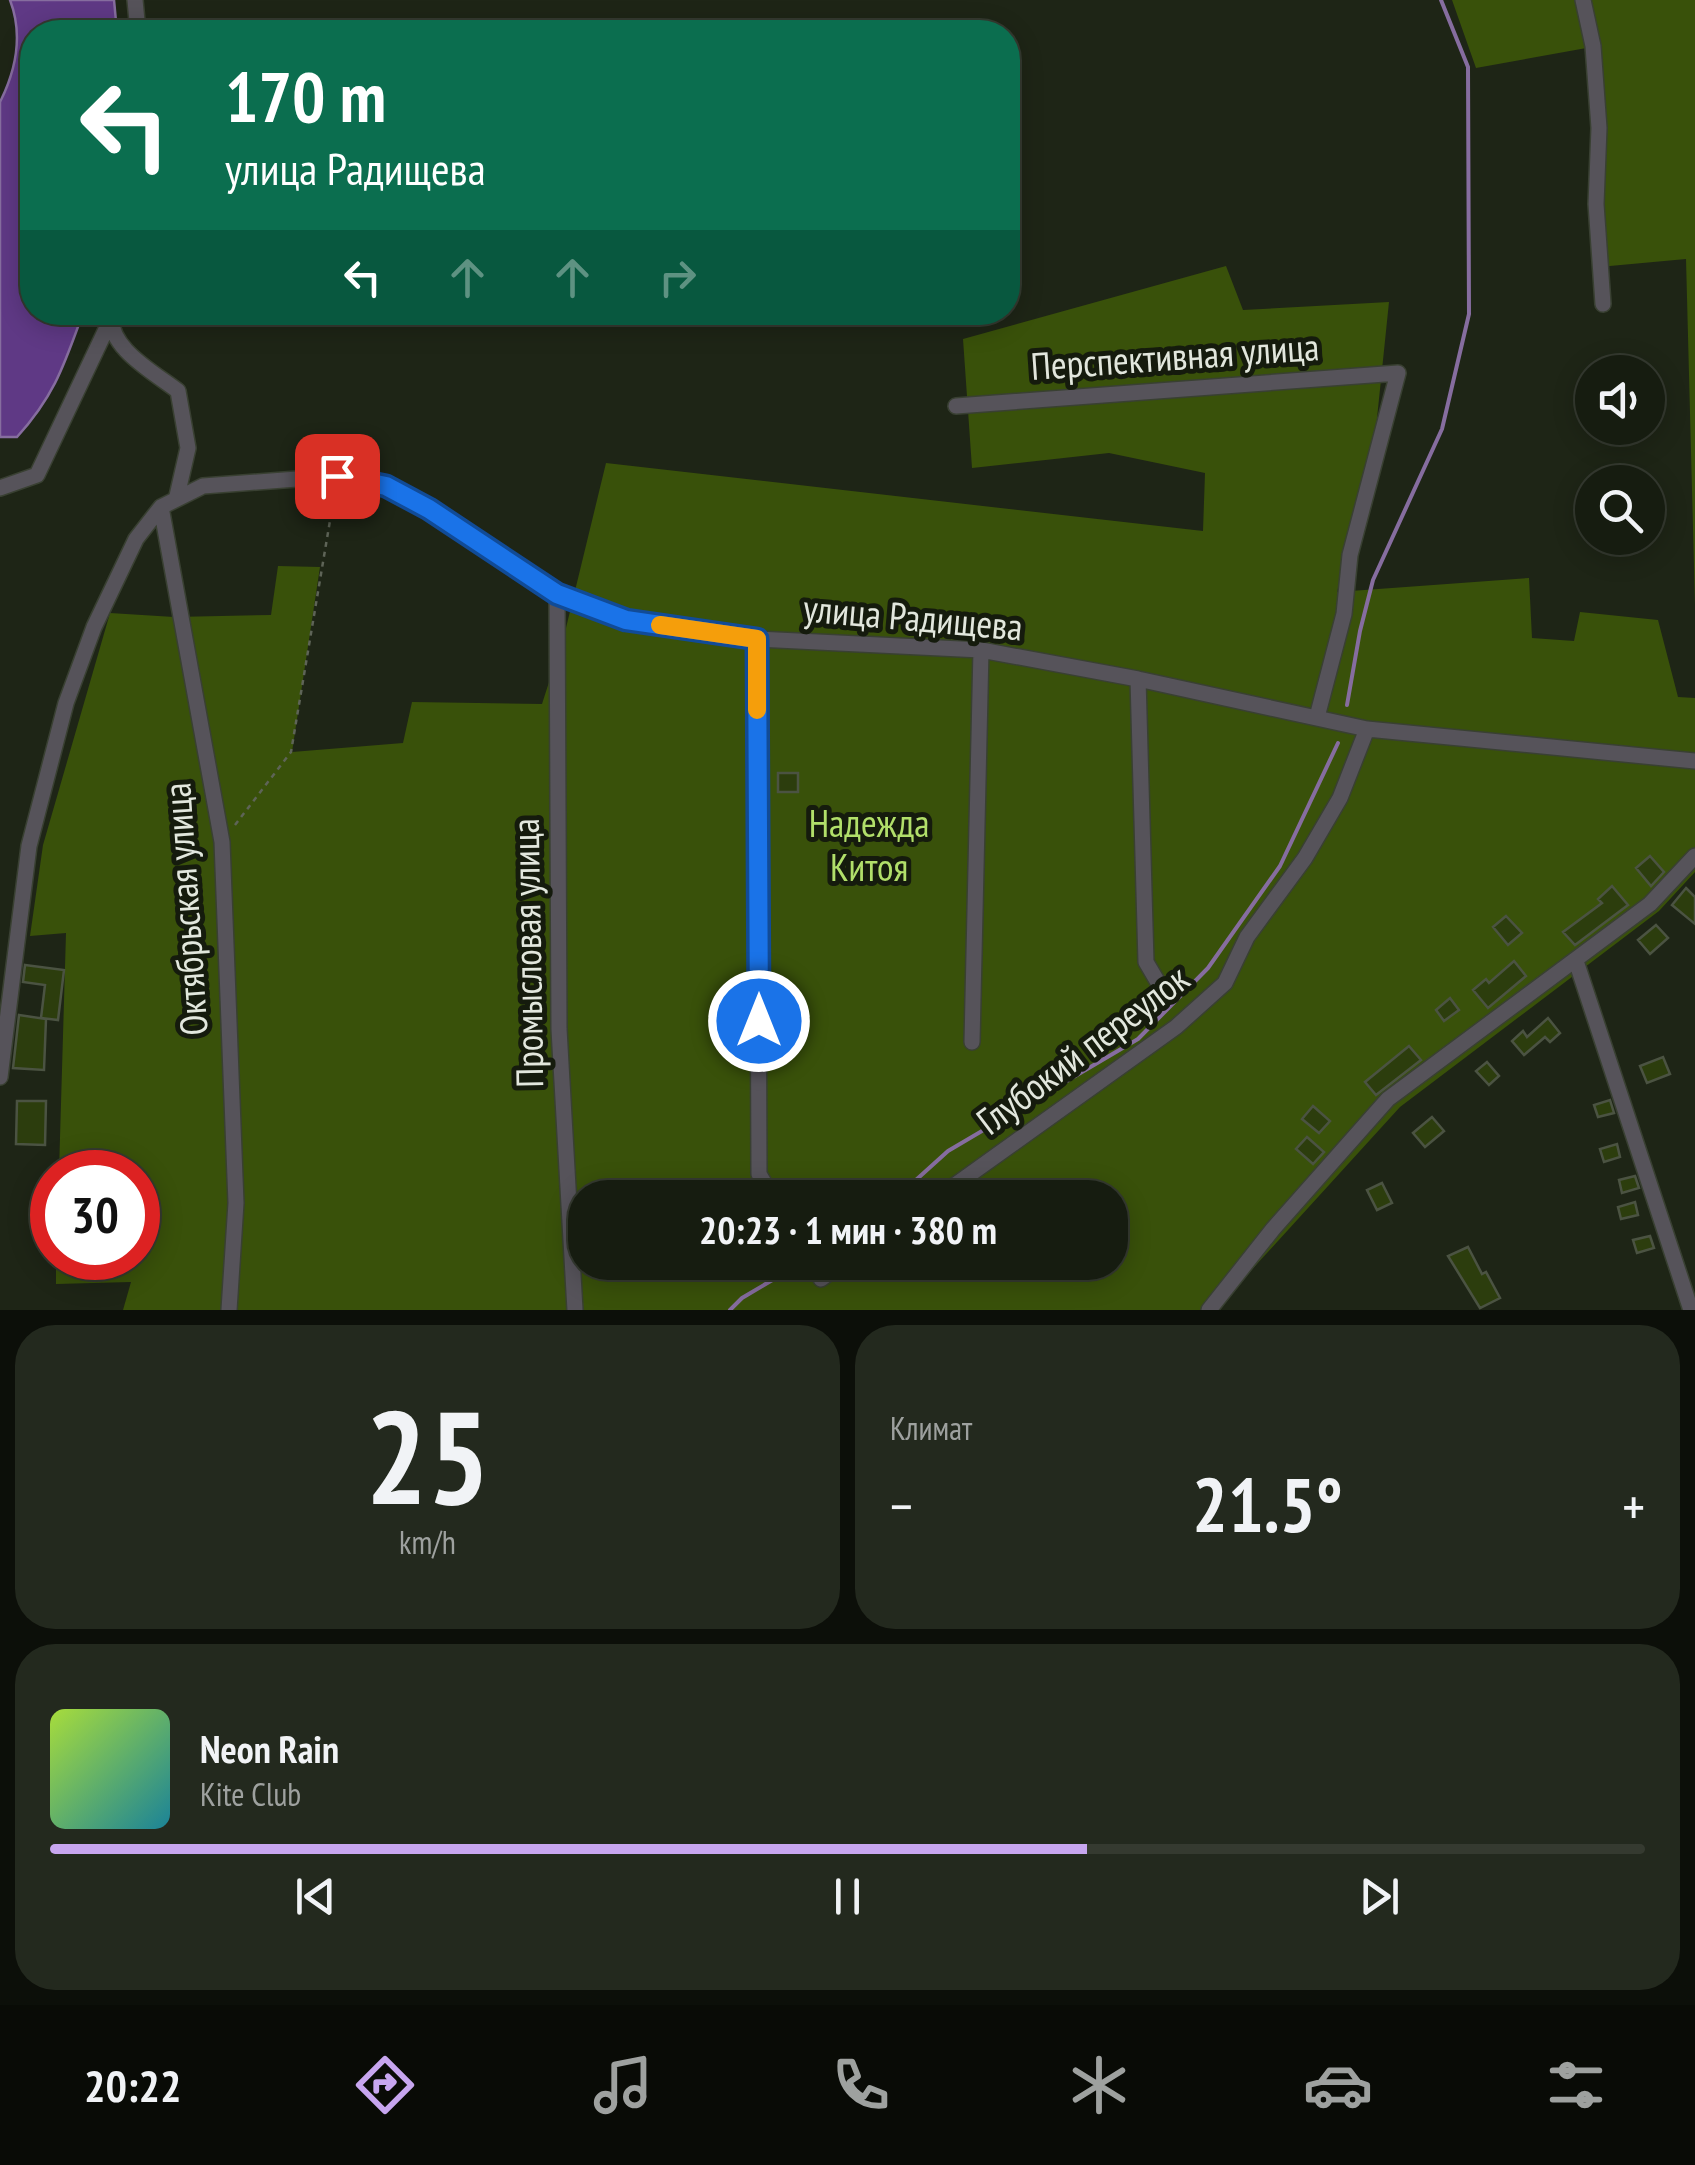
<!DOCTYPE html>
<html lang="ru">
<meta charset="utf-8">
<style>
body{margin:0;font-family:"PT Sans Narrow",sans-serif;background:#23291e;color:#f1f3f6;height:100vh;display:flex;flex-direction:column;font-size:38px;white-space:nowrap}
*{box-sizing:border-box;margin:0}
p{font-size:32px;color:#9ea19f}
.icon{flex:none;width:55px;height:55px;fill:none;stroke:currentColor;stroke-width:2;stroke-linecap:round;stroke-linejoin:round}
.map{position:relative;height:1310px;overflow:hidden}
.panel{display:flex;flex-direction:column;gap:15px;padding:15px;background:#0c0f09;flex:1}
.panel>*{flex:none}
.top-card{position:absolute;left:20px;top:20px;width:1000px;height:305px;border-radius:40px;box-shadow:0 5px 25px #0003,0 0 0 2px #353a30;background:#0b6e4f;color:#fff;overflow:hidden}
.fabs{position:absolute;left:1575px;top:355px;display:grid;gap:20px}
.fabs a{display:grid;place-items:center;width:90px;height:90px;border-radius:50%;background:#161c10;box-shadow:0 5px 25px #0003,0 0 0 2px #353a30;font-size:50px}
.speed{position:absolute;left:30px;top:1150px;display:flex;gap:20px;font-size:50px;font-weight:700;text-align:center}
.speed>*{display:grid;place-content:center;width:130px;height:130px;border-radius:50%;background:#161c10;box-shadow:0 5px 25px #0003,0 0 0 2px #353a30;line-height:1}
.speed .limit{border:15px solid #d22;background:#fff;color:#111}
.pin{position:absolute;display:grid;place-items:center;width:85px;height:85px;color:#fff;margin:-42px;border-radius:20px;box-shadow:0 5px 15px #0006}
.me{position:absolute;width:110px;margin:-55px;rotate:0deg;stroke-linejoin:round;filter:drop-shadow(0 0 8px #0008)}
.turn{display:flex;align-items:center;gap:35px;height:210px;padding:0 40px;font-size:45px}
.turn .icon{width:130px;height:130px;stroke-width:2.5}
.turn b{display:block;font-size:70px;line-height:85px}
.lanes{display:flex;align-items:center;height:95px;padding:0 40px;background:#0003;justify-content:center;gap:50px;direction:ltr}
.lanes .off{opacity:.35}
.big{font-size:75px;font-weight:700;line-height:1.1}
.panel .widget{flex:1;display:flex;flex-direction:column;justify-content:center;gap:15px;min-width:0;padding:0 35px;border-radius:40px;background:#23291e}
.panel .dial{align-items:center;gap:0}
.dial b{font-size:130px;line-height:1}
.song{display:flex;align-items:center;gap:30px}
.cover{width:120px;height:120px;border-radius:15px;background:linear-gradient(135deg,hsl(80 70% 55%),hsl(190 70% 35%))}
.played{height:10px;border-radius:5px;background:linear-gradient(90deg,#c7a6ef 65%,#353a30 65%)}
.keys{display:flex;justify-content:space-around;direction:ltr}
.heat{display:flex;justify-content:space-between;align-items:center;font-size:55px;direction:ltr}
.panel .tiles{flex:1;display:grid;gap:15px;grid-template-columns:1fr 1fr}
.widget:last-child{grid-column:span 2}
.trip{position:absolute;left:568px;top:1180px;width:560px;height:100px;border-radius:40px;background:#161c10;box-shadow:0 5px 25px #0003,0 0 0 2px #353a30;font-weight:700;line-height:100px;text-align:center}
.menu{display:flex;height:160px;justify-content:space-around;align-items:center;background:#090b06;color:#9ea19f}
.menu .icon{width:70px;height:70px}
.menu .on{color:#c7a6ef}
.menu b{font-size:45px;color:#f1f3f6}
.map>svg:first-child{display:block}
</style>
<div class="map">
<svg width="1695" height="1310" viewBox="0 0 1695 1310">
<rect width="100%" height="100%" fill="#1e2516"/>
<path fill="#39510a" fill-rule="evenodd" d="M1452,0h243v605l-9,-346 -87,8 -7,-220 -116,21z
M1226,266l17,44 146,-8 -16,155 -36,135 192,-14 3,60 42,3 6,-29 78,8 20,77 17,1v174l-36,39 -259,196 -185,203h-1092l8,-28 -75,2v-26h82v-86h-79l7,-239 -36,3 13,-91 67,-232 64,4 97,-2 7,-49 42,1 -28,185 111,-9 9,-41 130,2 23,-72 41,-169 597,68 2,-58 -96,-20 -137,15 -9,-129zM585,1198h525v64h-525z"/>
<path fill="#5f3985" stroke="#866d9f" stroke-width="2.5" d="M10,0h104l3,32h-85v280l51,1c-19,52 -28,82 -66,124h-17v-335c16,-32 23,-68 10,-102z"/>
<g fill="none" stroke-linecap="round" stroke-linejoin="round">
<path stroke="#866d9f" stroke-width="4" d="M1347,705l13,-74 13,-51 69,-151 27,-115 -1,-247 -27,-67
M896,1198l52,-47 190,-112 70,-71 72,-102 58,-123
M730,1310l12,-12 61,-36"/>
</g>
<path fill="#2c3d0d" stroke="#4b5342" stroke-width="2.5" d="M778,773h20v19h-20z
M1650,856l14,16 -13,14 -15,-18z
M1612,886l16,19 -53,40 -12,-13 39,-29 -4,-4z
M1686,888l9,9v27l-23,-19z
M1506,916l16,17 -14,12 -15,-18z
M1656,925l12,13 -18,16 -12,-14z
M1514,961l12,15 -38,32 -15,-18 13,-11 3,4z
M25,965l39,5 -6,50 -17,-2 4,-33 -22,-3z
M1450,998l9,12 -15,11 -8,-11z
M19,1015l27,4 -2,51 -31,-2z
M1548,1018l12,15 -10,9 -5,-5 -21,18 -12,-14 11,-10 4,6z
M1409,1046l12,14 -45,35 -11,-13z
M1663,1057l7,17 -23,9 -7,-17z
M1487,1062l12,14 -10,9 -13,-14z
M1610,1100l4,13 -16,4 -4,-12z
M17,1101h29l-1,44 -29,-1z
M1313,1106l17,15 -11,12 -17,-14z
M1432,1117l12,14 -19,16 -12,-14z
M1307,1137l17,15 -11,12 -17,-15z
M1617,1144l3,13 -16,5 -4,-13z
M1635,1176l4,12 -17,5 -3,-13z
M1382,1183l10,20 -15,7 -10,-20z
M1635,1202l3,13 -17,4 -3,-12z
M1650,1236l4,12 -17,5 -4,-13z
M1468,1247l14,27 4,-2 14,26 -20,10 -32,-52z"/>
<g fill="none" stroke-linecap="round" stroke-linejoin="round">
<g stroke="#394032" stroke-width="18">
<path id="minor" d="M135,0l3,32
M1583,0l10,46 6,82 -3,76 7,100
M112,312c-7,35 43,61 66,79l10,57 -11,48
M956,406l442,-33 -48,182 -6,59 -27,103
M0,488l37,-13 73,-154
M161,507l61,335 14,361 -7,107
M557,594l2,435 16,281
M757,639l2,535 14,24
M1138,679l8,283 20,34
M1576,961l115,349
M972,1042l9,-392
M0,1077l29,-231 37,-143 28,-76 42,-88 25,-32 42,-21 134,-10 49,10 90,52 81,56 69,26 131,19 224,11 157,29 229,50 328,32
M937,1198l239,-171 49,-44 22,-46 58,-79 35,-60 27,-69
M821,1279l23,-17
M1209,1310l64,-81 115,-130 262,-195 45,-48"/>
</g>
<path stroke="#5e6457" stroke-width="2.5" stroke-dasharray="5 5" stroke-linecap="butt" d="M235,825l56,-73 44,-261"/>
<use href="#minor" stroke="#56535a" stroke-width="15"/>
</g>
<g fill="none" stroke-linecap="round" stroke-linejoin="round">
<g stroke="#114b97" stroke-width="25">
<path id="route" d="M337,476l49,10 43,23 128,85 69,26 131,19 2,382"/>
</g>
<use href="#route" stroke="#1a73e8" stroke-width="18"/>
<path stroke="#f59e0b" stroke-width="18" d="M660,625l97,14v71"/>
</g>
<g text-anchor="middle" stroke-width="10" stroke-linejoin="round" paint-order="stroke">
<g font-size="38" fill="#e2e7dd" stroke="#151b0d">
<text transform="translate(1175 357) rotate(-4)" y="13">Перспективная улица</text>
<text transform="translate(913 618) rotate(5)" y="13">улица Радищева</text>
<text transform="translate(186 909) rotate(-94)" y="13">Октябрьская улица</text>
<text transform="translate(528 953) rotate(-91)" y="13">Промысловая улица</text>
<text transform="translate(1083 1050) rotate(-37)" y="13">Глубокий переулок</text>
</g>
<g font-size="38" fill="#b1df6a" stroke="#151b0d">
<text x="869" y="837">Надежда<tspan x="869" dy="44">Китоя</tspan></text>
</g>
</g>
</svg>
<div class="fabs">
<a><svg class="icon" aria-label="sound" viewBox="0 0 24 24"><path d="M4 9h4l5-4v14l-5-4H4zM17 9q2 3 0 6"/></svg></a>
<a><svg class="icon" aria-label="search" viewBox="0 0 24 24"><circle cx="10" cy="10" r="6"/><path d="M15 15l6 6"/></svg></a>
</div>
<div class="speed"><div class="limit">30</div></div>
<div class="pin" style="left:337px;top:476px;background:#d93025"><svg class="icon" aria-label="arrive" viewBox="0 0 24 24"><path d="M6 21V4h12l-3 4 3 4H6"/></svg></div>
<svg class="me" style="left:759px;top:1021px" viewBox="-20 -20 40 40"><circle r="17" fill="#1a73e8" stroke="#fff" stroke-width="3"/><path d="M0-11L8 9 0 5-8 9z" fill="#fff"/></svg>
<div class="trip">20:23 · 1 мин · 380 m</div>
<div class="top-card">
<div class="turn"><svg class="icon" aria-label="left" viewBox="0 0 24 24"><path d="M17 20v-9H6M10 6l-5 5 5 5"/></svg><div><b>170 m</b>улица Радищева</div></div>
<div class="lanes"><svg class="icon" aria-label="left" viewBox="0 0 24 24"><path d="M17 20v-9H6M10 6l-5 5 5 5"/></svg><svg class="icon off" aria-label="ahead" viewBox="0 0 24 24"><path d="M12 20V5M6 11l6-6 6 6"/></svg><svg class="icon off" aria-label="ahead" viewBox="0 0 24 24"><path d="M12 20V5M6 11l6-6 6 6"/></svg><svg class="icon off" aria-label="right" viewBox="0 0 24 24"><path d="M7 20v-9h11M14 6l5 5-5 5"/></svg></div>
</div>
</div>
<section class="panel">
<div class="tiles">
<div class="widget dial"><b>25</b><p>km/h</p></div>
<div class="widget"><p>Климат</p>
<div class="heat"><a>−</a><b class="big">21.5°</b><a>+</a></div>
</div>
<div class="widget">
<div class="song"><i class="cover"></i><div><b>Neon Rain</b><p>Kite Club</p></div></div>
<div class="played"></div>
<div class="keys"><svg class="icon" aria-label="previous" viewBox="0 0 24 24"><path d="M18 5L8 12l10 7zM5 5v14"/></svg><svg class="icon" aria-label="pause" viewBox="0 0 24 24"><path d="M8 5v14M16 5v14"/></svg><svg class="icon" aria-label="next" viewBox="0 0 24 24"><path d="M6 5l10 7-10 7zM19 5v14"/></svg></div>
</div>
</div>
</section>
<nav class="menu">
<b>20:22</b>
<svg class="icon on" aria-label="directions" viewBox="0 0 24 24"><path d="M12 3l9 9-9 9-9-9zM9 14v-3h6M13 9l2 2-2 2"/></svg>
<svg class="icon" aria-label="music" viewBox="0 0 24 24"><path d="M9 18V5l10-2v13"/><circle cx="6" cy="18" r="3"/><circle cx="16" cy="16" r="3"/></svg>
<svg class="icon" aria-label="phone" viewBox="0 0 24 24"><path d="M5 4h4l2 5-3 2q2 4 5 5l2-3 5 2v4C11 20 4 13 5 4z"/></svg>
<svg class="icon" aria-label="climate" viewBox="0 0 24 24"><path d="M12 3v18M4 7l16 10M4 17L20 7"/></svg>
<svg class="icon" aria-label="car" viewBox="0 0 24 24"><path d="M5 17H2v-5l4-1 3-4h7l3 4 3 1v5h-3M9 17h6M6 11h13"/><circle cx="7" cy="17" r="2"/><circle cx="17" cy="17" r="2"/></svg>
<svg class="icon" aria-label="filters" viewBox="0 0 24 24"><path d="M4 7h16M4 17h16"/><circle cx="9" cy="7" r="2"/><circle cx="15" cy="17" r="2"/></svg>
</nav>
